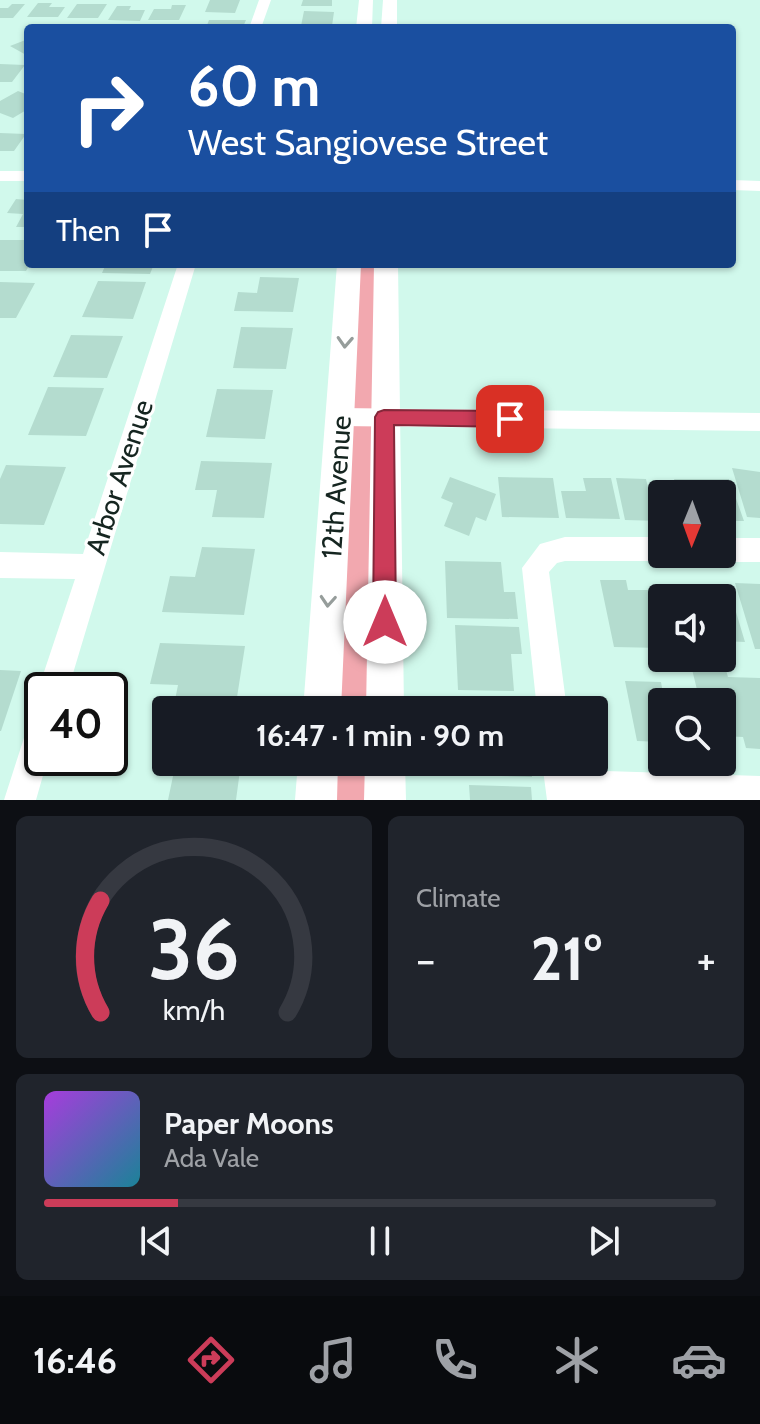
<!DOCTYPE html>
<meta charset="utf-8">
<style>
body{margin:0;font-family:Cabin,sans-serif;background:#20242c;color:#f1f3f6;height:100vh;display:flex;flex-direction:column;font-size:30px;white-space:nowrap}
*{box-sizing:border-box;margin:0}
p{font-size:26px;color:#9ea1a6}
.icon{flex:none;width:44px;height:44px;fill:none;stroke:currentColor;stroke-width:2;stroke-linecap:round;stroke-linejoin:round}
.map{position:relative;height:800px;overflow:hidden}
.sheet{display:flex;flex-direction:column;gap:16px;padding:16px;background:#0d0f14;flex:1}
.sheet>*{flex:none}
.hud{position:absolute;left:24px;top:24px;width:712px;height:244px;border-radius:8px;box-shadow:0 2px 6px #0004;background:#1a4fa0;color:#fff;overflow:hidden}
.needle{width:52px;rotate:181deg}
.fabs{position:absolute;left:648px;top:480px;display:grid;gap:16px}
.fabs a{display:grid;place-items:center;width:88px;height:88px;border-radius:8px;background:#171b24;box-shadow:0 2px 6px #0004;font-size:40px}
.speed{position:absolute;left:24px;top:672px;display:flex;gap:16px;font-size:40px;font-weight:700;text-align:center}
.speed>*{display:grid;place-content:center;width:104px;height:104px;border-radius:50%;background:#171b24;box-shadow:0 2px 6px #0004;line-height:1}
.speed .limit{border:4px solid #111;border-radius:12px;background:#fff;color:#111}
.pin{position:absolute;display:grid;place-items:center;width:68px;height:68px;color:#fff;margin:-34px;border-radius:16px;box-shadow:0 4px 12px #0006}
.me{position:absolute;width:88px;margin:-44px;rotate:0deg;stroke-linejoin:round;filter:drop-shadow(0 0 6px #0008)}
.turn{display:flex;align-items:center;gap:28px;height:168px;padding:0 32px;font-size:36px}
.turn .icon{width:104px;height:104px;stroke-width:2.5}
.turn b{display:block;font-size:56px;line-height:68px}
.then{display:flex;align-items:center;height:76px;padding:0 32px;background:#0003;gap:16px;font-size:30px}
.big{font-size:60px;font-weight:800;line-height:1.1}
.sheet .widget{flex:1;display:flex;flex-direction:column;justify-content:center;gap:12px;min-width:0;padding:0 28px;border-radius:12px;background:#20242c}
.sheet .dial{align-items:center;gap:0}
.dial svg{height:208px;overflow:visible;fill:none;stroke:#363941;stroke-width:7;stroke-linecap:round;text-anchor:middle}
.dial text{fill:#f1f3f6;stroke:none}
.song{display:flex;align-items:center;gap:24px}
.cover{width:96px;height:96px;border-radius:12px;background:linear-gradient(135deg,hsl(280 70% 55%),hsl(190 70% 35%))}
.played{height:8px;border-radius:4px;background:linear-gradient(90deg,#cc3c59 20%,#363941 20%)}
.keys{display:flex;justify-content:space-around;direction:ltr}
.heat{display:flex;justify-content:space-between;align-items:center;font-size:44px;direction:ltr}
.sheet .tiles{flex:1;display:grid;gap:16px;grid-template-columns:1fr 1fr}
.widget:last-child{grid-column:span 2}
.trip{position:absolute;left:152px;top:696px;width:456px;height:80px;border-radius:8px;background:#171b24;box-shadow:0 2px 6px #0004;font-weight:800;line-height:80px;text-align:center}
.tab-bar{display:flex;height:128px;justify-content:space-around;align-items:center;background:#090b0e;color:#9ea1a6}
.tab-bar .icon{width:56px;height:56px}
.tab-bar .current{color:#cc3c59}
.tab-bar b{font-size:36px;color:#f1f3f6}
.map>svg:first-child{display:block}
</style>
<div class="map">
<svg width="760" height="800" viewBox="0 0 760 800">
<rect width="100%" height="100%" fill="#d1f9ec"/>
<path fill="#f2a8af" d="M349,264h37l-1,446h-64z
M318,762h67v38h-69z"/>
<path fill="#b4dccf" d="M210,0h30l-5,13 -30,-1z
M303,0h29v6h-31z
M38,3h14l-3,4h16l-7,10h-31z
M12,4h13l-12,14h-13v-10h8z
M77,4h30l-9,14h-31z
M172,5h14l-7,15h-31l6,-11h17z
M117,6h14l-2,4h16l-5,11 -32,-1z
M304,11l30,1 -2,14h-31z
M209,20h37l-3,7 -37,1z
M28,39v17l-18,-10z
M0,64l25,1 -13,17h-12z
M18,91l10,4v14l-15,9 -13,-5v-12z
M0,133l26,1 -12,17h-14z
M16,199l12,1v27h-12l7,-13 -16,-1z
M0,240h28l2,24 -4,7h-26z
M106,264h48l-4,10 -48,-1z
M260,277l39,1 -6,34 -59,-1 4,-19 19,1z
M98,281l48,1 -13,37 -51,-2z
M0,282l35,1 -19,35h-16z
M241,327l52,1 -7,41 -53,-1z
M71,335l52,1 -16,42 -54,-1z
M48,387l56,1 -18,48 -58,-1z
M217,389l56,1 -8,49 -59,-2z
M201,461l71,2 -8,55 -52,-1 5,-27h-22z
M6,465l60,2 -22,58 -44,-1v-45z
M732,468l28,4v46l-13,-1z
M450,477l46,17 -10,27 -10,-4 -7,19 -25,-10 9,-23 -12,-5z
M498,477l55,1 6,40 -57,-1z
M583,478h28l9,41 -54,-1 -5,-27h25z
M616,478l30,1 3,13 13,1v28l-37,-1z
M674,479h55l15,42h-22v-27h-43z
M202,547l53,2 -11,66 -82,-3 8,-36 25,1z
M445,561l56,1 3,30h11l3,27 -71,-1z
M600,580h26l2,10h34v58l-48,-1z
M735,583l25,1v65h-5z
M673,590l57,2 15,50 -23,-1v-43h-47z
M455,625l64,2 3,27h-11l3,37 -56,-1z
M160,643l85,3 -10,64h-62l5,-25 -28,-1z
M690,661l34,2 4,14 32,1v71l-14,-1 -3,-11 -21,-1v-34h-22z
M0,670l21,1 -20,60h-1z
M625,681l36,1 3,17h17v3h-19v40l-25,-1z
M481,700l32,2 1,8h-33z
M176,762l65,1 -5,37h-68z
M465,762h65l2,15 -66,-2z
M469,785l62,2 1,13h-62z"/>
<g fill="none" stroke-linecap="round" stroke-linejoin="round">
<path fill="#fff" fill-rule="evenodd" d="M259,0h12l-10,28h-12z
M0,171h28v10h-28z
M732,180l28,1v10l-28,-1z
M178,264h18l-128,426h-26v9l-4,-9 37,-111 -75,-1v-26l83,2z
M340,408l420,5v18l-420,-5 -8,-3 -3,-6 3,-6z
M565,537h97v17h11l-11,7h-97l-8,2 -8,9 18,138h-30l-15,-142 18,-24z
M722,538h38v24h-38l-9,-3 -2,-5h11z
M42,712v46h6l-12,42h-32l27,-84z
M542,762h32l1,8 185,6v24h-213z"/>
<path fill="#fff" fill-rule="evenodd" d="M359,0h14l-1,28h-16z
M383,0h14v28h-16z
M337,264h24l-20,446h-38z
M374,264h24l6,446h-38z
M298,762h40l-1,38h-42z
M365,762h40l1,38h-42z"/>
</g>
<defs><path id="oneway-chevron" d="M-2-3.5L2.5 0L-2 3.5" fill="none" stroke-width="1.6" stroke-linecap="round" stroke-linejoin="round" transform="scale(2)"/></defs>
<g stroke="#969d9b">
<use href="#oneway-chevron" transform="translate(345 342) rotate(93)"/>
<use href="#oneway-chevron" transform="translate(328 601) rotate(94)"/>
</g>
<path fill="#cc3c59" stroke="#85273a" stroke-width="2" d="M384,410l126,1 6,3 3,5 -3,5 -6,3 -116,-2 2,197 -3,8 -8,4 -9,-4 -3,-8 2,-205 3,-5z"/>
<g text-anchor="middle" stroke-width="6" stroke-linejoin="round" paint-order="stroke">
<g font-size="28" fill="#152520" stroke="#fff">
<text transform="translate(119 477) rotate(-72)" y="10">Arbor Avenue</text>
<text transform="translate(336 487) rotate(-86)" y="10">12th Avenue</text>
</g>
</g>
</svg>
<div class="fabs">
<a><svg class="needle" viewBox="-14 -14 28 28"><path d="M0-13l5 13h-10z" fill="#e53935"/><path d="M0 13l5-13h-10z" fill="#9ea1a6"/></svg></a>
<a><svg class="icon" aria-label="sound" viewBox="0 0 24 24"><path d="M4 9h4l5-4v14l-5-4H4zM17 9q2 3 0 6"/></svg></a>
<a><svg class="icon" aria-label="search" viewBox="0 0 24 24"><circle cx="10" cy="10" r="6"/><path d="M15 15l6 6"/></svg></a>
</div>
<div class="speed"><div class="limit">40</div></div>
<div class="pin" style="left:510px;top:419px;background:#d93025"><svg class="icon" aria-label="arrive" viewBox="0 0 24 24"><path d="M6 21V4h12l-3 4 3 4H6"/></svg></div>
<svg class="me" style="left:385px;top:622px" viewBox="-20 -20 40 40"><circle r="19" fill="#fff"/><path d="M0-13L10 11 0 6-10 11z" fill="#cc3c59"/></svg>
<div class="trip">16:47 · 1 min · 90 m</div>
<div class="hud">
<div class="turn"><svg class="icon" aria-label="right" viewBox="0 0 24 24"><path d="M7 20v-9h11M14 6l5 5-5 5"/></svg><div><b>60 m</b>West Sangiovese Street</div></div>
<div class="then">Then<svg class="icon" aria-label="arrive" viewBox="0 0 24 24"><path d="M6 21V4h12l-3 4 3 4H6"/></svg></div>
</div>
</div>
<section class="sheet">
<div class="tiles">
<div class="widget dial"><svg viewBox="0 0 100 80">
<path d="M14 69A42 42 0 1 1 86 69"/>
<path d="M14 69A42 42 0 0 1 14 26" stroke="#cc3c59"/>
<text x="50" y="56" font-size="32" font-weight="700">36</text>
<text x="50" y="72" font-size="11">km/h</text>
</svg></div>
<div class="widget"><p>Climate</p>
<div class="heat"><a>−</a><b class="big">21°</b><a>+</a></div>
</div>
<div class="widget">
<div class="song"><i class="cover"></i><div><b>Paper Moons</b><p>Ada Vale</p></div></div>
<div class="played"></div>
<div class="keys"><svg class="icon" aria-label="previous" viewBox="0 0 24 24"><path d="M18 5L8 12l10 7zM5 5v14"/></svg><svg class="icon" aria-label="pause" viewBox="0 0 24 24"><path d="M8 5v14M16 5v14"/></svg><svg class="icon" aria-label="next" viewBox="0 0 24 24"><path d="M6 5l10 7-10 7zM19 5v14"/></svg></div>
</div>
</div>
</section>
<nav class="tab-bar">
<b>16:46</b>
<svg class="icon current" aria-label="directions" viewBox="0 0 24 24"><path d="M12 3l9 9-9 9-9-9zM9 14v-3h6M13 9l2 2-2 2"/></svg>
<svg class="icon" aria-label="music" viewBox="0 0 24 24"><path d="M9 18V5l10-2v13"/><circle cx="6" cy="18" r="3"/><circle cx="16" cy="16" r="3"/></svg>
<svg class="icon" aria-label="phone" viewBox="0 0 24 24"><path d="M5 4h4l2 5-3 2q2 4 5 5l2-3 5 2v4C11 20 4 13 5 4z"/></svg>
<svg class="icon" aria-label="climate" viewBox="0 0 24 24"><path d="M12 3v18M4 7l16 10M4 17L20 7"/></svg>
<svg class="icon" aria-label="car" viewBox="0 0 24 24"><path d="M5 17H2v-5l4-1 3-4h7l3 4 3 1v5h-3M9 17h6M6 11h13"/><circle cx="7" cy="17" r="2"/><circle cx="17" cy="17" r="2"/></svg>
</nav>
